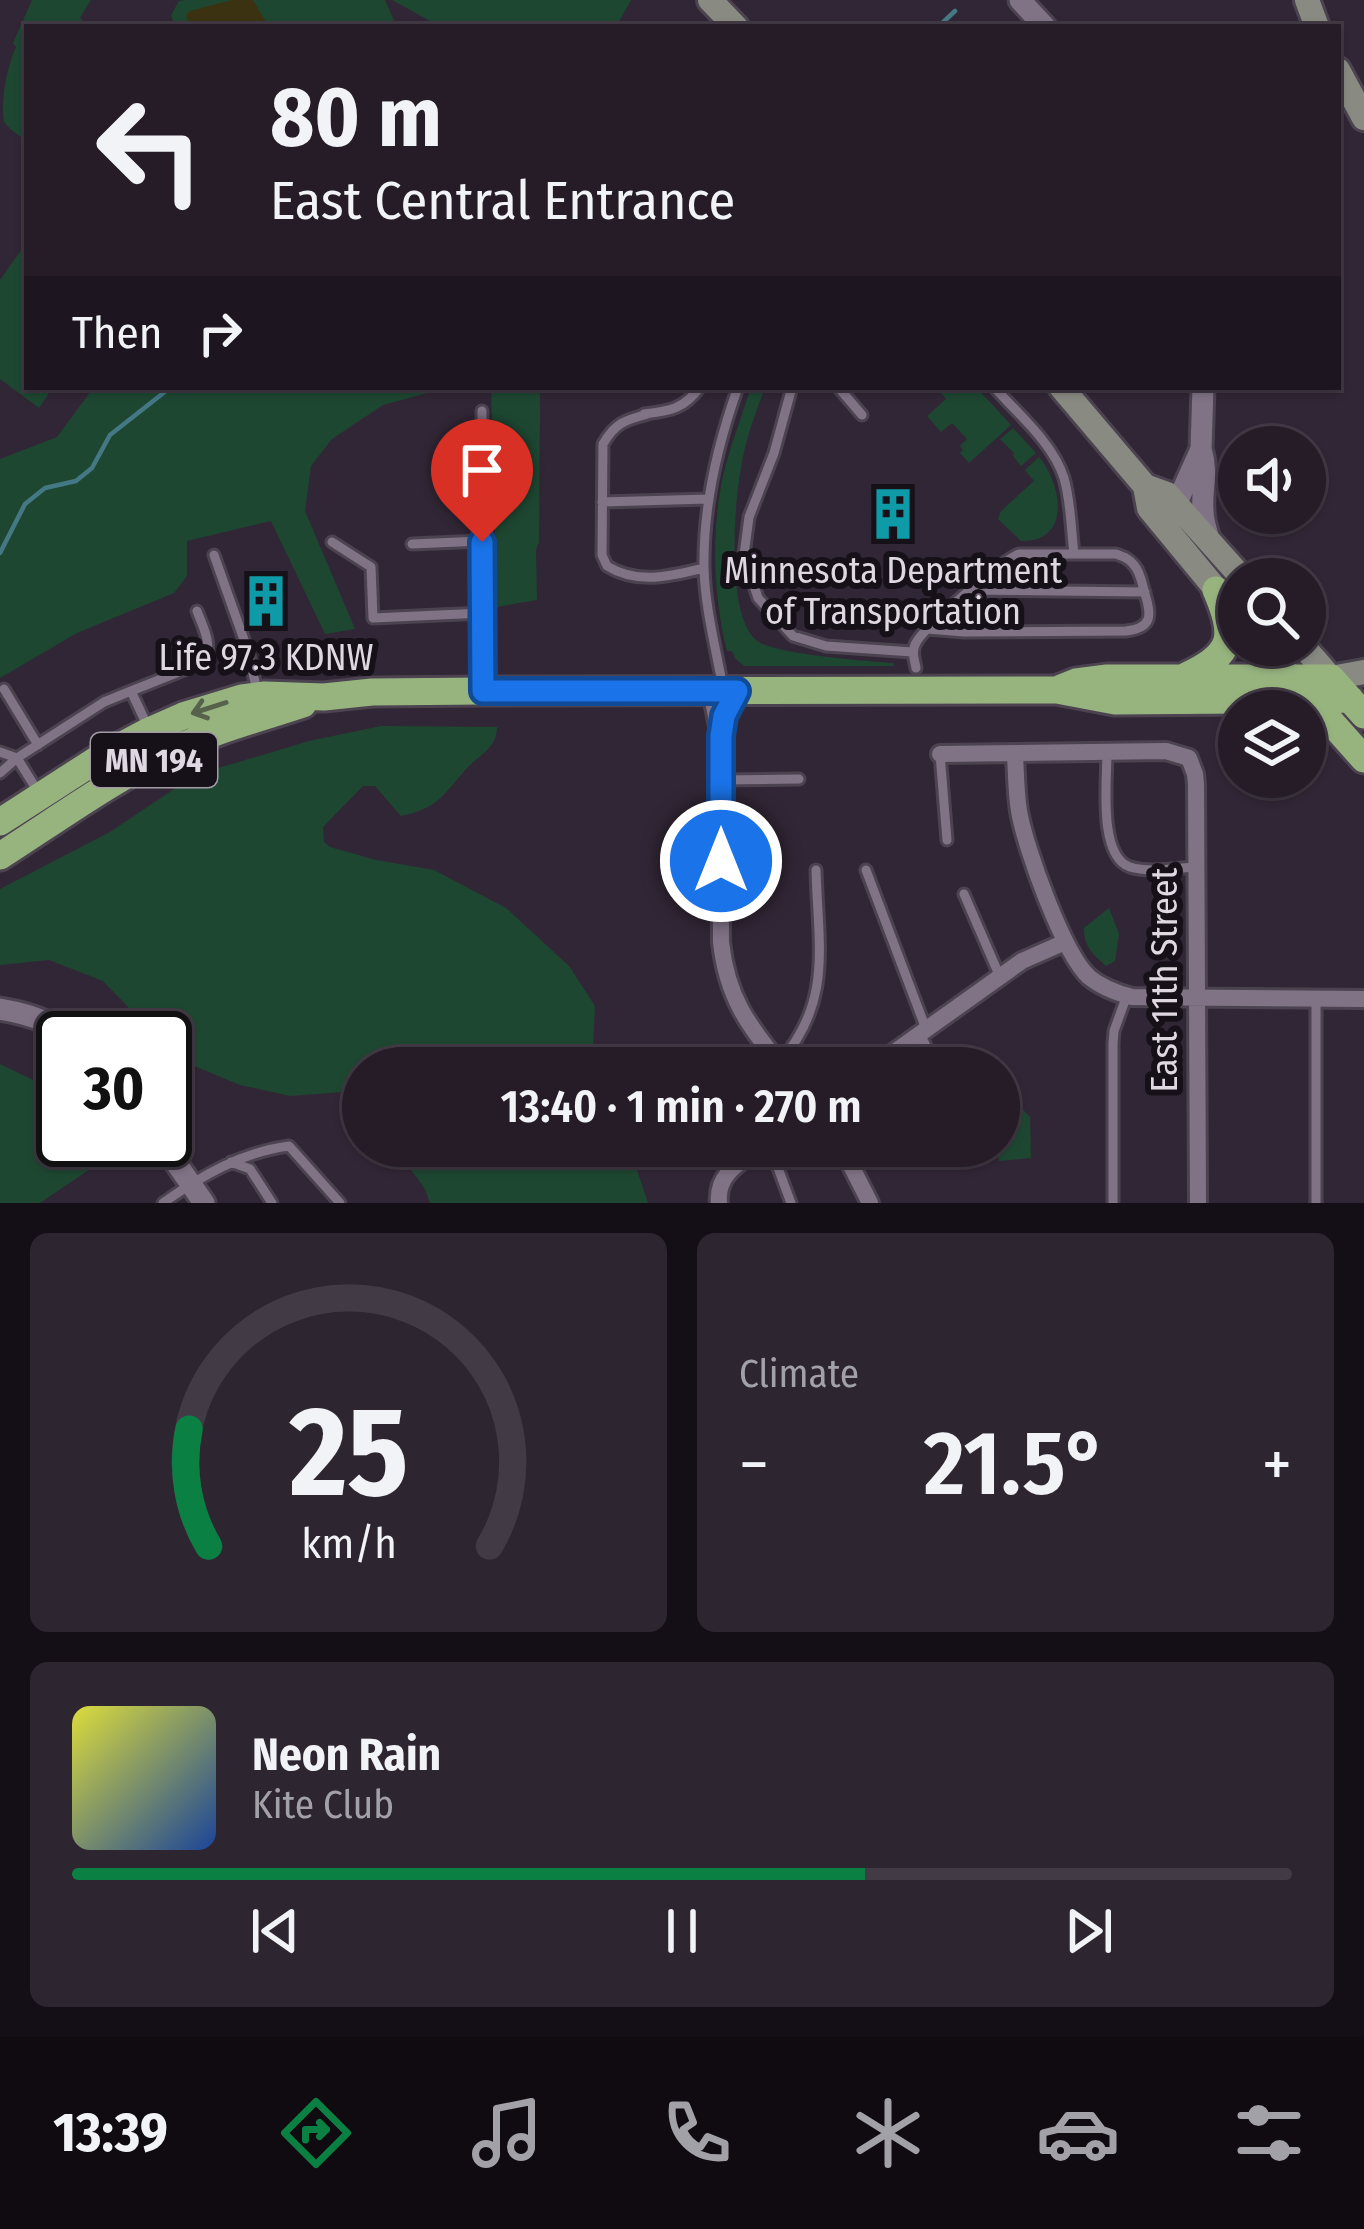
<!DOCTYPE html>
<meta charset="utf-8">
<style>
body{margin:0;font-family:"Fira Sans Condensed",sans-serif;background:#2d2530;color:#f1f3f6;height:100vh;display:flex;flex-direction:column;font-size:45px;white-space:nowrap}
*{box-sizing:border-box;margin:0}
p{font-size:39px;color:#a3a1a8}
.icon{flex:none;width:66px;height:66px;fill:none;stroke:currentColor;stroke-width:2;stroke-linecap:round;stroke-linejoin:round}
.map{position:relative;height:1203px;overflow:hidden}
.drawer{display:flex;flex-direction:column;gap:30px;padding:30px;background:#140f16;flex:1}
.drawer>*{flex:none}
.hud{position:absolute;left:24px;top:24px;width:1317px;height:366px;border-radius:0px;box-shadow:0 3px 9px #0004,0 0 0 3px #423a45;background:#251c28;color:#f1f3f6;overflow:hidden}
.tools{position:absolute;left:1218px;top:426px;display:grid;gap:24px}
.tools a{display:grid;place-items:center;width:108px;height:108px;border-radius:50%;background:#251c28;box-shadow:0 3px 9px #0004,0 0 0 3px #423a45;font-size:60px}
.speed{position:absolute;left:36px;top:1011px;display:flex;gap:24px;font-size:60px;font-weight:700;text-align:center}
.speed>*{display:grid;place-content:center;width:156px;height:156px;border-radius:50%;background:#251c28;box-shadow:0 3px 9px #0004,0 0 0 3px #423a45;line-height:1}
.speed .limit{border:6px solid #111;border-radius:18px;background:#fff;color:#111}
.pin{position:absolute;display:grid;place-items:center;width:102px;height:102px;color:#fff;margin:-123px -51px;border-radius:50% 50% 50% 0;rotate:-45deg;box-shadow:0 0 12px #0007}
.pin .icon{rotate:45deg}
.me{position:absolute;width:132px;margin:-66px;rotate:0deg;stroke-linejoin:round;filter:drop-shadow(0 0 9px #0008)}
.turn{display:flex;align-items:center;gap:42px;height:252px;padding:0 48px;font-size:54px}
.turn .icon{width:156px;height:156px;stroke-width:2.5}
.turn b{display:block;font-size:84px;line-height:102px}
.then{display:flex;align-items:center;height:114px;padding:0 48px;background:#0003;gap:24px;font-size:45px}
.big{font-size:90px;font-weight:600;line-height:1.1}
.drawer .card{flex:1;display:flex;flex-direction:column;justify-content:center;gap:18px;min-width:0;padding:0 42px;border-radius:18px;background:#2d2530}
.drawer .dial{align-items:center;gap:0}
.dial svg{height:312px;overflow:visible;fill:none;stroke:#423a45;stroke-width:7;stroke-linecap:round;text-anchor:middle}
.dial text{fill:#f1f3f6;stroke:none}
.song{display:flex;align-items:center;gap:36px}
.cover{width:144px;height:144px;border-radius:18px;background:linear-gradient(135deg,hsl(60 70% 55%),hsl(220 70% 35%))}
.played{height:12px;border-radius:6px;background:linear-gradient(90deg,#0b8043 65%,#423a45 65%)}
.keys{display:flex;justify-content:space-around;direction:ltr}
.heat{display:flex;justify-content:space-between;align-items:center;font-size:66px;direction:ltr}
.drawer .tiles{flex:1;display:grid;gap:30px;grid-template-columns:1fr 1fr}
.card:last-child{grid-column:span 2}
.trip{position:absolute;left:342px;top:1047px;width:678px;height:120px;border-radius:60px;background:#251c28;box-shadow:0 3px 9px #0004,0 0 0 3px #423a45;font-weight:600;line-height:120px;text-align:center}
.dock{display:flex;height:192px;justify-content:space-around;align-items:center;background:#0f0b10;color:#a3a1a8}
.dock .icon{width:84px;height:84px}
.dock .current{color:#0b8043}
.dock b{font-size:54px;color:#f1f3f6}
.map>svg:first-child{display:block}
</style>
<div class="map">
<svg width="1364" height="1203" viewBox="0 0 1364 1203">
<rect width="100%" height="100%" fill="#312635"/>
<path fill="#1e4732" d="M32,0h59l-11,18 8,9h-61v114c-7,-5 -17,-11 -23,-19 -4,-21 3,-55 12,-75l-3,-4z
M185,0h200l12,27h-222l-4,-12 8,-14z
M392,0h239l-15,27h-175z
M27,242v145h26l-14,21 -39,-29v-99z
M94,387h355l-66,18 -51,34 -21,27 -6,45 50,118 -30,5 -54,-113 -84,20v35l-13,17 -97,40 -77,45v-219l57,-22z
M488,387h50l2,8 -1,147 -3,8 1,50 -40,7 -6,-219z
M751,387h14c-9,26 -20,53 -24,81 -7,37 -15,146 15,172 15,14 113,21 137,23l1,3h-150l-9,-8 -3,-7h-5c-14,-56 -16,-119 -4,-175 7,-30 19,-60 28,-89z
M936,387h40l35,38 -42,38 -9,-10 3,-3 -3,-4 7,-7 -15,-16 -11,9 -14,-16 19,-17z
M1013,428l23,25 -15,13 -8,-10 1,-3 -14,-14z
M1039,457c23,27 33,85 -18,84l-23,-22 3,-8 33,-30 -9,-11z
M381,726l116,1c0,19 -14,26 -27,38 -24,25 -30,44 -69,51l-26,-30h-12l-40,41 1,15 6,5 46,13 58,10 72,38 63,58 26,40 -2,40 8,22h-238v41l-20,-17 -53,4 -50,-11 -53,-22 -22,-19v-6h-7l-55,-57 -54,-21 -49,5v-76l110,-57 85,-57 114,-34z
M1109,908l10,26 -4,27 -9,5c-13,-11 -23,-21 -22,-38z
M0,1064l60,29 3,5v42h25l14,21 -62,42h-40z
M1005,1101h10l15,16 1,41 -32,3 -3,-15h3v-36z
M394,1146h235l19,57h-218l-5,-14z"/>
<path fill="#3a3211" d="M232,0h21l16,27h-80l-3,-12 4,-4z"/>
<g fill="none" stroke-linecap="round" stroke-linejoin="round">
<path stroke="#447885" stroke-width="4.5" d="M938,27l17,-16
M0,553l25,-49 20,-16 31,-7 16,-13 18,-33 61,-48"/>
<g stroke="#4c4350" stroke-width="15">
<path id="service" d="M792,387l-18,66 -25,64 -5,38 14,43 35,38 33,10 86,6
M838,387l24,28
M994,387c24,27 59,56 70,91 7,24 7,51 10,76
M482,411l1,274
M644,414c26,-3 40,-5 56,-27
M648,414c-23,6 -33,9 -45,30l-1,111 5,11c31,19 64,10 97,2
M602,502l106,-3
M332,542l39,25 2,51 110,-5
M412,544l70,-3
M214,555l34,96 9,40
M971,590l174,2
M916,668c-2,-10 -5,-18 1,-27 11,-17 83,-79 102,-87h97c8,3 12,4 18,11 7,8 8,19 11,29 7,22 7,34 -19,37l-162,1 -36,-3
M723,688c-7,-39 -18,-80 -19,-120 -1,-63 13,-122 34,-181
M4,689l34,56
M131,691l68,-27c17,-15 5,-34 -2,-53
M0,752l17,6 -17,15
M1107,752c0,28 -9,104 23,115 19,6 46,1 66,0
M940,754l7,86
M721,780l78,-1
M37,790l-20,-32 87,-56 27,-11 30,64
M866,870l60,159
M964,894l36,83
M920,1034l17,34
M779,1063c54,-61 39,-117 37,-193
M762,1147l16,21 13,35
M231,1162l19,7 22,34
M163,1203c38,-27 79,-51 126,-57l51,57
M1113,1203v-160l1,-12 13,-36
M1316,1203v-204"/>
</g>
<g stroke="#4c4350" stroke-width="22">
<path id="minor" d="M711,691l9,45 1,206c6,56 27,83 62,126
M940,754l226,-3 23,7 6,16 1,10 2,419
M1015,754c1,19 1,38 4,57 6,36 44,142 70,166 13,11 28,16 43,20l232,2
M872,1068l150,-107 43,-19
M841,1146l29,57
M719,1203c-3,-30 22,-41 44,-57"/>
</g>
<g stroke="#4c4350" stroke-width="27">
<path id="tertiary" d="M1020,0l25,27
M1201,449c8,27 0,38 2,62 0,11 4,21 7,31
M1171,516l30,-67 2,-62
M0,1009c25,4 52,12 72,29
M160,1140l44,63"/>
</g>
<g stroke="#4c4350" stroke-width="30">
<path id="secondary" d="M710,0l26,27
M1307,0l10,27
M1338,70l26,48
M1061,387l84,99 22,8 76,85
M1145,486l4,22 80,97
M1263,645l28,32
M1302,645l29,33 33,-6"/>
</g>
<g stroke="#4c4350" stroke-width="33">
<path id="trunk" d="M1186,676c48,-22 50,-40 30,-86
M1061,688l15,-6 31,-4h224l33,37
M1307,695l57,64
M0,822l104,-67 45,-24 34,-15 59,-18 23,-3 59,2 48,-5 111,-1 574,-1 58,11 235,-2
M0,856c58,-37 115,-79 178,-108 40,-19 83,-30 125,-44"/>
</g>
<use href="#service" stroke="#807386" stroke-width="9"/>
<use href="#minor" stroke="#807386" stroke-width="16"/>
<use href="#tertiary" stroke="#807386" stroke-width="21"/>
<use href="#secondary" stroke="#898b83" stroke-width="24"/>
<use href="#trunk" stroke="#97b47f" stroke-width="27"/>
</g>
<defs><path id="oneway-shaft" d="M-6 0H5M1.5-3L5.5 0L1.5 3" fill="none" stroke-width="1.6" stroke-linecap="round" stroke-linejoin="round" transform="scale(3)"/></defs>
<use stroke="#56624c" href="#oneway-shaft" transform="translate(209 708) rotate(162)"/>
<g fill="none" stroke-linecap="round" stroke-linejoin="round">
<g stroke="#114b97" stroke-width="30">
<path id="route" d="M482,542l1,149h254l-13,25 -3,20v125"/>
</g>
<use href="#route" stroke="#1a73e8" stroke-width="21"/>
</g>
<defs>
<g id="building-bare" transform="scale(4.14)"><path d="M-4-6H4V6H1V3H-1V6H-4ZM-2.5-4.3h1.7v1.8h-1.7ZM.8-4.3h1.7v1.8H.8ZM-2.5-1h1.7V.8h-1.7ZM.8-1h1.7V.8H.8Z" fill="#0f9aa8" stroke="#161118" stroke-width="2.5" paint-order="stroke"/></g>
</defs>
<g fill-rule="evenodd">
<use href="#building-bare" x="893" y="514"/>
<use href="#building-bare" x="266" y="601"/>
</g>
<g text-anchor="middle" stroke-width="12" stroke-linejoin="round" paint-order="stroke">
<rect fill="#161118" stroke="#a39ca5" stroke-width="3" x="91" y="733" width="126" height="54" rx="9"/>
<g font-size="33" font-weight="bold" fill="#dfd8e2">
<text x="154" y="772">MN 194</text>
</g>
<g font-size="36" fill="#dfd8e2" stroke="#161118">
<text x="893" y="583">Minnesota Department<tspan x="893" dy="41">of Transportation</tspan></text>
<text x="266" y="670">Life 97.3 KDNW</text>
</g>
<g font-size="36" fill="#dfd8e2" stroke="#161118">
<text transform="translate(1164 980) rotate(-90)" y="13">East 11th Street</text>
</g>
</g>
</svg>
<div class="tools">
<a><svg class="icon" aria-label="sound" viewBox="0 0 24 24"><path d="M4 9h4l5-4v14l-5-4H4zM17 9q2 3 0 6"/></svg></a>
<a><svg class="icon" aria-label="search" viewBox="0 0 24 24"><circle cx="10" cy="10" r="6"/><path d="M15 15l6 6"/></svg></a>
<a><svg class="icon" aria-label="layers" viewBox="0 0 24 24"><path d="M12 4l9 5-9 5-9-5zM3 14l9 5 9-5"/></svg></a>
</div>
<div class="speed"><div class="limit">30</div></div>
<div class="pin" style="left:482px;top:542px;background:#d93025"><svg class="icon" aria-label="arrive" viewBox="0 0 24 24"><path d="M6 21V4h12l-3 4 3 4H6"/></svg></div>
<svg class="me" style="left:721px;top:861px" viewBox="-20 -20 40 40"><circle r="17" fill="#1a73e8" stroke="#fff" stroke-width="3"/><path d="M0-11L8 9 0 5-8 9z" fill="#fff"/></svg>
<div class="trip">13:40 · 1 min · 270 m</div>
<div class="hud">
<div class="turn"><svg class="icon" aria-label="left" viewBox="0 0 24 24"><path d="M17 20v-9H6M10 6l-5 5 5 5"/></svg><div><b>80 m</b>East Central Entrance</div></div>
<div class="then">Then<svg class="icon" aria-label="right" viewBox="0 0 24 24"><path d="M7 20v-9h11M14 6l5 5-5 5"/></svg></div>
</div>
</div>
<section class="drawer">
<div class="tiles">
<div class="card dial"><svg viewBox="0 0 100 80">
<path d="M14 69A42 42 0 1 1 86 69"/>
<path d="M14 69A42 42 0 0 1 9 39" stroke="#0b8043"/>
<text x="50" y="56" font-size="32" font-weight="700">25</text>
<text x="50" y="72" font-size="11">km/h</text>
</svg></div>
<div class="card"><p>Climate</p>
<div class="heat"><a>−</a><b class="big">21.5°</b><a>+</a></div>
</div>
<div class="card">
<div class="song"><i class="cover"></i><div><b>Neon Rain</b><p>Kite Club</p></div></div>
<div class="played"></div>
<div class="keys"><svg class="icon" aria-label="previous" viewBox="0 0 24 24"><path d="M18 5L8 12l10 7zM5 5v14"/></svg><svg class="icon" aria-label="pause" viewBox="0 0 24 24"><path d="M8 5v14M16 5v14"/></svg><svg class="icon" aria-label="next" viewBox="0 0 24 24"><path d="M6 5l10 7-10 7zM19 5v14"/></svg></div>
</div>
</div>
</section>
<nav class="dock">
<b>13:39</b>
<svg class="icon current" aria-label="directions" viewBox="0 0 24 24"><path d="M12 3l9 9-9 9-9-9zM9 14v-3h6M13 9l2 2-2 2"/></svg>
<svg class="icon" aria-label="music" viewBox="0 0 24 24"><path d="M9 18V5l10-2v13"/><circle cx="6" cy="18" r="3"/><circle cx="16" cy="16" r="3"/></svg>
<svg class="icon" aria-label="phone" viewBox="0 0 24 24"><path d="M5 4h4l2 5-3 2q2 4 5 5l2-3 5 2v4C11 20 4 13 5 4z"/></svg>
<svg class="icon" aria-label="climate" viewBox="0 0 24 24"><path d="M12 3v18M4 7l16 10M4 17L20 7"/></svg>
<svg class="icon" aria-label="car" viewBox="0 0 24 24"><path d="M5 17H2v-5l4-1 3-4h7l3 4 3 1v5h-3M9 17h6M6 11h13"/><circle cx="7" cy="17" r="2"/><circle cx="17" cy="17" r="2"/></svg>
<svg class="icon" aria-label="filters" viewBox="0 0 24 24"><path d="M4 7h16M4 17h16"/><circle cx="9" cy="7" r="2"/><circle cx="15" cy="17" r="2"/></svg>
</nav>
